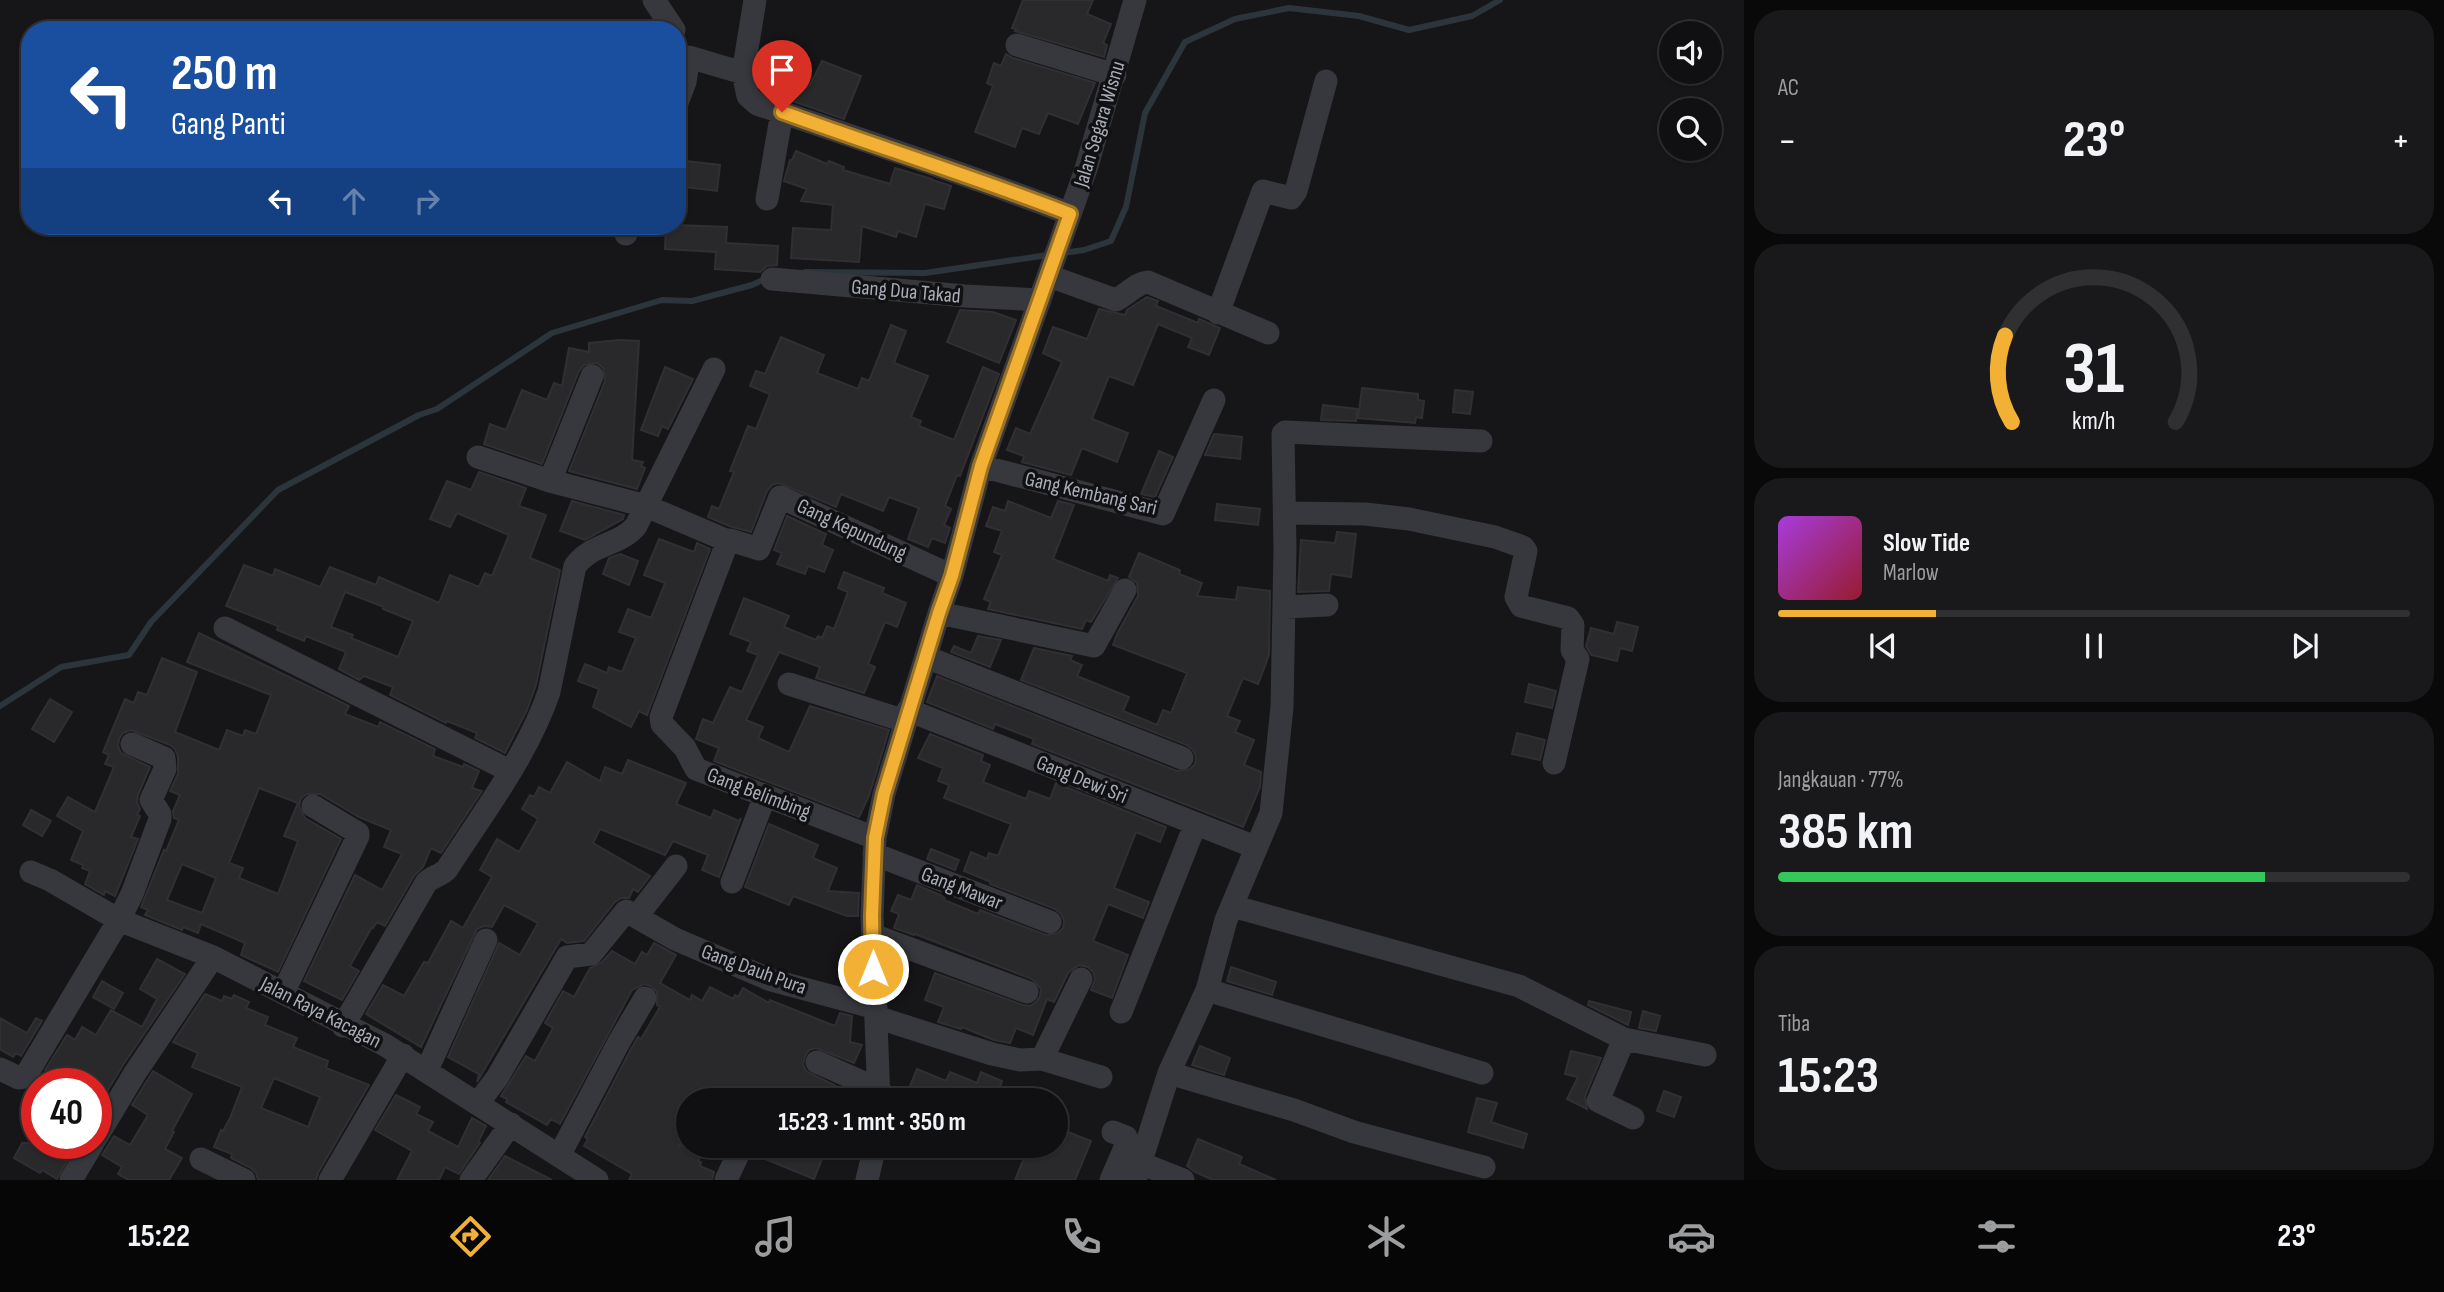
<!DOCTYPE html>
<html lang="id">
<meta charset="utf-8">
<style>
body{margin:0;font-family:"Sofia Sans Condensed",sans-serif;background:#19191b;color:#f1f3f6;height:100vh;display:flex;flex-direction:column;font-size:26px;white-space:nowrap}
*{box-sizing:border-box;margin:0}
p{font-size:23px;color:#9c9d9f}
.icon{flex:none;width:38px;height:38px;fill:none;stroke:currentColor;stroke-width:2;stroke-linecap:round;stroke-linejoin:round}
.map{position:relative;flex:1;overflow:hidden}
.drawer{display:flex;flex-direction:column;gap:10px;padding:10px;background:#09090a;width:700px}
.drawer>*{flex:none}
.top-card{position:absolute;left:21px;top:21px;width:665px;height:214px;border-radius:28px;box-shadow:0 2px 5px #0004,0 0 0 2px #303032;background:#1a4fa0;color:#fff;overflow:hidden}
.fabs{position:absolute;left:1659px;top:21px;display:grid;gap:14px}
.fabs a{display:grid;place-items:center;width:63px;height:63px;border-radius:50%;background:#101012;box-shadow:0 2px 5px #0004,0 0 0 2px #303032;font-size:35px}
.speed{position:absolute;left:21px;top:1068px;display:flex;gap:14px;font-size:35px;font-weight:700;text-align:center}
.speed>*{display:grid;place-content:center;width:91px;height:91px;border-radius:50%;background:#101012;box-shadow:0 2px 5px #0004,0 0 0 2px #303032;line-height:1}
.speed .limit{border:10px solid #d22;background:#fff;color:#111}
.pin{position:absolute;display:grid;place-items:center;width:60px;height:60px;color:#fff;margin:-72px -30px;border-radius:50% 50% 50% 0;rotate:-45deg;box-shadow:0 0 7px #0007}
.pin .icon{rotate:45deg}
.me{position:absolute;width:77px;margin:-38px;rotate:0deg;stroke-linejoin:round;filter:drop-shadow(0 0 5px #0008)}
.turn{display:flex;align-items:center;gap:24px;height:147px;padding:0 35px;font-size:32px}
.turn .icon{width:91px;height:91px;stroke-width:2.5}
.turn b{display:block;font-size:49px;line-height:60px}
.lanes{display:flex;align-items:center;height:66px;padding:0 35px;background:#0003;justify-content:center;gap:35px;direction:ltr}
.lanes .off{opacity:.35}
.big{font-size:52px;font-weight:700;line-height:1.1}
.drawer .widget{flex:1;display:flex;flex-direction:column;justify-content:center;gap:10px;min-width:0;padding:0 24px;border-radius:28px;background:#19191b}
.drawer .dial{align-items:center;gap:0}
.dial svg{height:182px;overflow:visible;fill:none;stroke:#303032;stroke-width:7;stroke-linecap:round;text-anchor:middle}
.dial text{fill:#f1f3f6;stroke:none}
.song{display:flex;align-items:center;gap:21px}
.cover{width:84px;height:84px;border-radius:10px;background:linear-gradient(135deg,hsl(280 70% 55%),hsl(350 70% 35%))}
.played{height:7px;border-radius:4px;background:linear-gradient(90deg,#f2b134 25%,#303032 25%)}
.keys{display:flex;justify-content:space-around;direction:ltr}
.heat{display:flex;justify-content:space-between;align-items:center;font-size:38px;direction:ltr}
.charge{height:10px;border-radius:5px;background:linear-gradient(90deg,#34c759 77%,#303032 0)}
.trip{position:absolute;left:676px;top:1088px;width:392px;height:70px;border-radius:35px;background:#101012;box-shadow:0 2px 5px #0004,0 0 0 2px #303032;font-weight:700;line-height:70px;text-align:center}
.tab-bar{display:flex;height:112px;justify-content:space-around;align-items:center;background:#060607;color:#9c9d9f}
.tab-bar .icon{width:49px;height:49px}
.tab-bar .selected{color:#f2b134}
.tab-bar b{font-size:32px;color:#f1f3f6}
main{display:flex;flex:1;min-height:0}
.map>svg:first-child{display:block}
</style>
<main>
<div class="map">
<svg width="1744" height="1180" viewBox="0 0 1744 1180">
<rect width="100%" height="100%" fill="#161618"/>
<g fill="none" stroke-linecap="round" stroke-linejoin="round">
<path stroke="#2c353c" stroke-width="6" d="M1063,253l21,-3 27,-9 15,-34 19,-94 40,-71 50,-23 54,-11 70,8 50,14 63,-14 28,-16
M805,272l120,1 123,-18
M0,706l61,-39 68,-12 22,-33 127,-132 141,-75 18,-6 115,-76 110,-33 30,1 60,-16 15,-7"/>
</g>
<path fill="#29292c" stroke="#303034" stroke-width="2" fill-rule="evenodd" d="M1023,0h70l-6,14 24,10 -8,19 4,2 -3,12 -89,-26 1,-2 -4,-1z
M1006,54l7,4 82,25 -17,41 -30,-11 -9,21 -17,-6 -7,19 -40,-15 18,-46 -6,-3 7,-20 7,3z
M822,61l39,15 -17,43 -72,-25 8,-21 30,12z
M796,151l31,13 2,-3 15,6 -1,3 47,14 5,-16 37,11v1l19,6 -7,23 -19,-5 -9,33 -18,-6 -2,6 -34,-11 -3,36 -68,-4 2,-30 38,2 2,-25 -32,-4 6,-12 -23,-8 6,-21h2z
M677,160l43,5 -3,26 -40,-5z
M677,225l50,2 -1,16 52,3 -1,19 -10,1 -7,6 -45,-3 1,-17 -51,-3 1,-23z
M1147,297l11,4 -2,5 42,17 1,-4 21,9 -11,27 -21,-8 4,-9 -34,-14 -25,61 -24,-9 -17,43 36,14 -11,29 -35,-14 -11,27 -49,-13 2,-6 -17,-6 9,-22 14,6 32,-72 -19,-9 10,-26 34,12 12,-30 26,6 2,-5z
M960,310l33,2 23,8 -17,43 -52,-21z
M891,325l15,6 -12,32 34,13 -17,41 10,4 -2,5 35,14 29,-73 16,7 -39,102 -3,-1 -12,31 6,3 -7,16 6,3 -5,15 -13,-5 -4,9 -20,-8 11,-31 -30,-11 -6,14 -42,-17 -5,13 -57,-24 -7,2 -5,6 -16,41 -22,-6 -21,-9 4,-11 7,3 15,-37 -4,-1 18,-45 8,3 14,-35 -20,-8 6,-15 9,3 16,-37 43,18 -7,18 41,16 4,-11 7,3z
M620,340l19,1 -7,119 11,2 -2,4 4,2 -8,21 -68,-18 36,-90 -2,-13 -6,-5 -13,2 -5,6 -37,93 -58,-20 6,-20 16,6 16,-40 25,10 7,-17 8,3 7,-38 20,4v-9z
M665,367l28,12 -25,50 -6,-3 -4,10 -17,-6z
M1362,388l56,6v6l6,1 -2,17 -6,-1 -1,6 -57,-5z
M1455,390l18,2 -3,22 -17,-2z
M1323,405l34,4 -1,12 -35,-1z
M1214,434l28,3 -2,22 -35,-4z
M1159,451l14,6 -18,40 -14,-3z
M479,472l47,16 -7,18 27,9 -16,43 30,12 -24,115 -9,25 -22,43 -30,-15 2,-5 -30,-12 -1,2 -56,-28 3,-8 -29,-11 -5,4 -20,-11 7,-17 -40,-16 -2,5 -27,-11 1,-4 -52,-20 18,-41 29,11 2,-7 45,18 10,-20 46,18 3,-8 60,26 11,-28 29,12 6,-14 7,3 17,-41 -52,-22 -7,14 -20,-8 17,-38 24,9zM345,592l39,15 -1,2 30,12 -15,36 -47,-19 2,-3 -22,-8z
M572,501l52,14 -1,4 -38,21 -25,-9z
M1008,501l43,17 7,-17 16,4 -21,54 55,22 2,-6 8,3 -27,44 -5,-2 -4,9 -94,-20 3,-7 -7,-3 18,-44 -8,-3 8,-21 -16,-5 7,-19 12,4z
M1217,504l43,5 -2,16 -43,-5z
M787,516l39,18 -4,11 11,5 -9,22 -16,-6 -3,8 -28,-10 5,-11 -8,-3z
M1337,532l19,2 -5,43 -20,-3 -2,17 -31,1 3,-52 34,3z
M659,539l35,13 3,-9 13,6 -63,166 -8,-4 -8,16 -38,-20 6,-18 -21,-8 7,-17 22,9 2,-6 13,5 14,-34 -17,-6 9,-23 23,9 14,-35 -21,-8z
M1139,553l41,17 -1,4 23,9 -5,13 39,4 2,-13 32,4 -1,63 -4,12 -7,18 -15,-6 -16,38 13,5 -5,11 19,8 -10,25 17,7 -1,15 -17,40 -211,-83 2,-5 -39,-15 -2,5 -66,-27 10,-26 240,95 13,-2 5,-5 1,-7 -3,-7 -6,-5 -166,-65 13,-32 38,8 -2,4 12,5 -5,11 52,21 -6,14 34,14 6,-15 8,3 16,-40 -74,-28 5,-13 20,-36 -1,-13 -8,-6z
M620,554l18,7 -9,24 -26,-11 6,-16z
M844,572l40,16 -2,5 24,10 -9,24 -12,-5 -17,42 7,3 -11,26 -48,-15 4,-11 -41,-15 -33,68 17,7 -5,11 31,14 21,-46 79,24 -20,66 -10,21 -145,-56 5,-13 -23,-9 7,-20 10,4 17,-36 12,5 16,-37 -11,-4 4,-9 -21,-8 14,-36 45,18 -5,11 32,13 2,-4 4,2 5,-12 7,3 14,-37 -10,-4z
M1617,622l21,5 -6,24 -12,-3 -3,13 -26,-6 -5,-9 5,-18 23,6z
M199,633l150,73 -4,8 33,13 2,-5 55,27 -2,7 30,11 1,-3 15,7 -7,17 10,3 -41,62 -10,-5 -8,19 -9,9 -29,50 -8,-4 -4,6 -1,-1 -22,39 9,5 -17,29 -38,-19 51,-106 27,15 20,-36 -18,-7 7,-17 -32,-13 -39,-23h-13l-6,4 -2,8 6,12 36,21 -63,133 -37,-17 4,-12 -44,-19 -3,9 -15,-6 -1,3 -37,-15 3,-5 -7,-3 23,-57 2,1 13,-31 -5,-2 -1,-7 7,-16 -10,-4 8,-17v-17l-3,-8 -5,-4 -39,-15 -8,3 -4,6 -1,7 3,7 29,14 -12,28 -1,7 3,7 -3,6 3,1 -9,21 7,2 -23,57 -10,-5 -1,4 -19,-11 5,-13 -8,-3 1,-3 -12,-5 12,-29 -26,-15 11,-19 27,15 19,-45 -9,-3 4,-9 -6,-3 22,-53 9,4 4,-11 9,3 15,-37 35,14 -22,60 44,18 8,-20 16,6 2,-6 11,4 15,-39 -84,-33zM259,788l39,15 -14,33 14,5 -20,53 -39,-16 4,-10 -14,-5zM182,864l34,14 -14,35 -35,-13z
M978,636l23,4 -11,27 -39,-15 3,-6 17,7z
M1529,684l27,7 -4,17 -27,-6z
M50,699l22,13 -18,30 -22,-13z
M1517,733l28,7 -5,20 -28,-6z
M930,734l53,21 -2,6 9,4 -7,17 43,17 3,-8 21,8 6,-16 110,44 -6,15 -24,-10 -22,56 35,14 -6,16 -35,-14 -15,37 35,14 -16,43 -21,-8 4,-11 -2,-7 -5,-5 -9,-2 -11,8 -14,29 -7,-3 -14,36 -17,-7 -6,15 -16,-3 -32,-13 -1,2 -23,-7 6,-15 -19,-7 10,-27 88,32 7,1 6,-4 4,-6 1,-7 -9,-10 -117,-45 -1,1 -20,-7 5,-14 -8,-3 7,-16 13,5 6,-15 28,12 -1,3 34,14 2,-4 66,25 12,-2 5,-5 1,-7 -3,-7 -6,-5 -65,-25 1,-2 -27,-11 7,-19 16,7 2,-6 9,3 13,-32 -67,-26 5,-13 -11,-4 5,-13 -25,-10z
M628,760l58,23 -10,21 35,14 3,-8 25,11 2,-3 -22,59 -17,-7 6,-15 -35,-14 -8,14 -65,-26 -7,14 57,33 -12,16 -5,-3 -4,9h-8l-6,4 -31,39 -17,2 -6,-4 -84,143 2,-8 -31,-17 51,-114 21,12 18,-32 -34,-18 -12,22 -8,-1 -7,3 -56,118 -55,-33 17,-29 21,11 20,-34 4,1 23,-42 12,7 29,-51 -12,-7 17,-31 22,13 19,-33 -16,-10 8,-14 4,2 5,-10 11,6 17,-31 33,19 5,-14 17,7z
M31,810l20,11 -9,15 -19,-11z
M769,824l49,21 -5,13 24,10 -9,23 31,2 -1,23h-11l-54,-20 -4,9 -44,-18z
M931,849l28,11 -4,10 -28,-11z
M654,943l22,12 -16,28 30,17 2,-5 10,6 8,-14 23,12 2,-4 3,2 5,-9 26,15 1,-3 65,26 5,-13 12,3 -2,26 12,3 -8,18 -38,-15 -7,2 -4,6 -2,8 3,7 34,17 -6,13h-146v30l-9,15h26l-7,15 3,1 -1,4 14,6 -2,8h-83l3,-6 -48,-28 4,-7 -3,-2 46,-88 7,-12 3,2 19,-32 -3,-2v-13l-6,-6 -7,-2 -12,6 -72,134 -9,-5 -4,6 -41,-23 1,-3 -6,-3 25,-40 9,5 18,-33 -8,-5 18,-32 11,6 16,-29 11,-5 11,-12 23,13 7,-12 5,3z
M157,959l28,15 -62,91 -27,45v-27h-51l6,-10 -6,-3 22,-35 8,5 7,-13 14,8 15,-25 31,17 15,-28 -17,-10z
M1231,967l45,15 -4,13 -45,-14z
M102,981l21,12 -9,16 -21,-12z
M205,994l17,7 2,-5 8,3 2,-4 15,7 -3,6 22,9 -3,8 32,13 -4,9 35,14 -2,7 43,17 -51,88 -2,7h-58l-2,-7 -5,-5 -20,-10 1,-4 -18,-7 7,-17 2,1 7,-13 12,-31 -50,-20 6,-14 -25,-11zM274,1078l46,19 -12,30 -47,-19z
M1589,1001l42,11 -3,13 -40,-20z
M1643,1011l17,5 -4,15 -17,-3z
M0,1018l27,15 9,-15 6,3 -21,35 -5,-3 -3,4 -13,-8z
M1200,1046l30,12 -6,17 -32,-10z
M1571,1051l30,7 -16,38 2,13 -20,-10 11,-22 -13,-3z
M917,1069l29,12 4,-9 27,11 4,-11 21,9 -2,6 32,14h-86l-36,-15z
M153,1071l39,23 -20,37 2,1 -9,17 17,9 -13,22h-40l-11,-6 4,-7 -20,-12 12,-19 16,9 18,-30 -16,-10z
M1664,1091l17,6 -7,20 -17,-6z
M396,1095l24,12 -4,7 17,8 -5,9 30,16 14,-29 14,8 -8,16 2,1 -21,31 -14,-7 -6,13h-42l15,-29 -37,-21z
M1477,1098l20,5 -6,19 36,12 -4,14 -55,-16z
M1063,1130l28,11 -16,39h-60l14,-34h10l14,6z
M1198,1139l44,18 -3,7 37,16h-63l-18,-8 -8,-6z
M22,1143h55l-20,36 -15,-9 -2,3 -26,-15z
M756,1146h60l-4,9 10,4 -8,20 -61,-25z
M505,1156l47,24h-64z"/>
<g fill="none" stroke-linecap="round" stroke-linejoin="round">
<path stroke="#37383d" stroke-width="23" d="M654,0l20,30
M755,0l-12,73 5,23 9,8c105,36 210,70 313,110
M1017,45l98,30
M677,103l8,-21 4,-25 54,16
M767,199l15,-87
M626,234l3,-8
M1049,276l67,24c12,-6 20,-17 32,-18l120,51
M772,279l193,17 75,4
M1218,313l45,-122 28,7 5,-7 30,-110
M592,376l-42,105 96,25 82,35
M478,457l72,24
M981,466l182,48 51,-114
M1285,513l80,1 44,5 86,18 28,10 3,4 -10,46 5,9 47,12 5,7 -1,25 6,9 -24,104
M1285,607l42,-2
M939,613l155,33 31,-56
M225,628l285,143
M926,657l256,101
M789,684l116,37
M908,710l347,137
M875,838l-179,-69 -11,-21 -23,-24 -1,-7 66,-174 3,-3 29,9 21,-52 172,79
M874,854l176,68
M31,872l19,8 69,40 94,37 172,88 212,135
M732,882l33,-86
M1232,906l287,80 105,53 81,16
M637,916l39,-50
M873,935l154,57
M1207,990l275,83
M283,993l75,-157v-3l-45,-27
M1121,1012l74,-187
M876,1017l116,37 28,6 22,-1 59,18
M343,1026l83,-143c6,-7 15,-7 21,-14 36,-56 80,-113 102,-177l26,-126c17,-23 44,-20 61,-40l78,-157
M1624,1039l-26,62 35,17
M1042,1059l39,-80
M817,1062l63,28
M0,1069l19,9 6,-1 94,-157 13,-26 28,-75v-5l-9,-14 14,-31 -1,-11 -32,-14
M427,1070l59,-130
M1169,1073l125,37 60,22 130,35
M879,1101l-7,-185 3,-78 9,-44 55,-181 13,-37 29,-110 105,-297 49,-169
M478,1103l19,-25 70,-121 24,-3 35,-43 49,28 96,41 105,28
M96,1138l39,-65 78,-116
M559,1156l60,-114 26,-44
M201,1159l43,21
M1140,1163l43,17
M71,1180l22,-37
M330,1180l73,-125
M471,1180l40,-56
M726,1180l16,-34
M867,1180l8,-34
M1111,1180l16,-37 -1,-6 -13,-5
M1135,1180l34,-107 38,-83 19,-70 45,-107 11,-106 3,-158 -2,-115 2,-2 196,9"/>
</g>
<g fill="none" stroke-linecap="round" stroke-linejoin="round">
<g stroke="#9d7322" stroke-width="18">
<path id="route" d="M782,112c96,35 193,65 288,102l-89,252 -29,110 -13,37 -55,181 -9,44 -3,78 1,53"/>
</g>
<use href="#route" stroke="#f2b134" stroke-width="12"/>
</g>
<g text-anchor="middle" stroke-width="7" stroke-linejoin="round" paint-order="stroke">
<g font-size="21" fill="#a8adb8" stroke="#111113">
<text transform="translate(1099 124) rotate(-73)" y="7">Jalan Segara Wisnu</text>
<text transform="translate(906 291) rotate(5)" y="7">Gang Dua Takad</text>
<text transform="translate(1091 493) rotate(13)" y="7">Gang Kembang Sari</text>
<text transform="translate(852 529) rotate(25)" y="7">Gang Kepundung</text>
<text transform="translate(1082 779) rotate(22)" y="7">Gang Dewi Sri</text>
<text transform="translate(759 793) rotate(21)" y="7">Gang Belimbing</text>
<text transform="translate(962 888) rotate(21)" y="7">Gang Mawar</text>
<text transform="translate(754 969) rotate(20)" y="7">Gang Dauh Pura</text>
<text transform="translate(321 1012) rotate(27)" y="7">Jalan Raya Kacagan</text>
</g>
</g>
</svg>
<div class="fabs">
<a><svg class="icon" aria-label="sound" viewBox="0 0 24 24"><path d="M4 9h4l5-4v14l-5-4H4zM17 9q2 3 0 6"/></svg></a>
<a><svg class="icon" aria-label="search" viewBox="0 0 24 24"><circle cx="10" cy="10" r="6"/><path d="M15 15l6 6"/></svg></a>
</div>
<div class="speed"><div class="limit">40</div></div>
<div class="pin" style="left:782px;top:112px;background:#d93025"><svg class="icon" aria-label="arrive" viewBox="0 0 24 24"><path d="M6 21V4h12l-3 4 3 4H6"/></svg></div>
<svg class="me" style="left:873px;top:969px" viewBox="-20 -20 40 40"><circle r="17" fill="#f2b134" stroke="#fff" stroke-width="3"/><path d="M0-11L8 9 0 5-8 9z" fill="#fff"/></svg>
<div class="trip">15:23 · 1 mnt · 350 m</div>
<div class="top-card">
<div class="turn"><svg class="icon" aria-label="left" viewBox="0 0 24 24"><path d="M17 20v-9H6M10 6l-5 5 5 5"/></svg><div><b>250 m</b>Gang Panti</div></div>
<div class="lanes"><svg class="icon" aria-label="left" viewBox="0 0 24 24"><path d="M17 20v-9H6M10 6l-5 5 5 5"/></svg><svg class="icon off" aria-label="ahead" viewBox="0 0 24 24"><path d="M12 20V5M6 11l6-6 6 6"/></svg><svg class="icon off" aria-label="right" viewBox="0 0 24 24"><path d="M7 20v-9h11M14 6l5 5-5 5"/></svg></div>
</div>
</div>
<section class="drawer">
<div class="widget"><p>AC</p>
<div class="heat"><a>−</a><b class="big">23°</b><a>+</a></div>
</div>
<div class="widget dial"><svg viewBox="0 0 100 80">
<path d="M14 69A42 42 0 1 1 86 69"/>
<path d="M14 69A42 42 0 0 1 11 31" stroke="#f2b134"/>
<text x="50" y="56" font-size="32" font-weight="700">31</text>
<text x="50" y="72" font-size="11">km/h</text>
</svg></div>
<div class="widget">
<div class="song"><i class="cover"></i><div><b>Slow Tide</b><p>Marlow</p></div></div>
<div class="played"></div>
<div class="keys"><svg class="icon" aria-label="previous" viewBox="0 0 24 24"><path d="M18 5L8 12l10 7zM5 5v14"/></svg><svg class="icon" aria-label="pause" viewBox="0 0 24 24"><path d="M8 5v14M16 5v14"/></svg><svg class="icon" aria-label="next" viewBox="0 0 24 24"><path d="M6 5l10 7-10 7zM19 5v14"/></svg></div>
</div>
<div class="widget"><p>Jangkauan · 77%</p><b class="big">385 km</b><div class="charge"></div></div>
<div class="widget"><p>Tiba</p><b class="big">15:23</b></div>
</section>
</main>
<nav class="tab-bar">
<b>15:22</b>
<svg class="icon selected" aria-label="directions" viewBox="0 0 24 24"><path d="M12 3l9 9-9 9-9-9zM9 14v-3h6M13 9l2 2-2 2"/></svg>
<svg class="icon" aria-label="music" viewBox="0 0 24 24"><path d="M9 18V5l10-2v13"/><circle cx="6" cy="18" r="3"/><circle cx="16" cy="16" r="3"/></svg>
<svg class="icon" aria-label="phone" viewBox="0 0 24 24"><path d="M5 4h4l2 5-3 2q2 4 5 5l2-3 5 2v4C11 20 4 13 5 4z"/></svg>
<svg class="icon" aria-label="climate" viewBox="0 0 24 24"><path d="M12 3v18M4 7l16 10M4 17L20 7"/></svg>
<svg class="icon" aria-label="car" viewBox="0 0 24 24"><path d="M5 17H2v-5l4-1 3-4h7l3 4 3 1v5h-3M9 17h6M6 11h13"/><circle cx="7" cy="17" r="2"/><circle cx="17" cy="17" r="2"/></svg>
<svg class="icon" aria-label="filters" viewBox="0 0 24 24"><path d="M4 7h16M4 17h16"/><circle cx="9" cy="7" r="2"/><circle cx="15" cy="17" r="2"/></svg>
<b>23°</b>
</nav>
